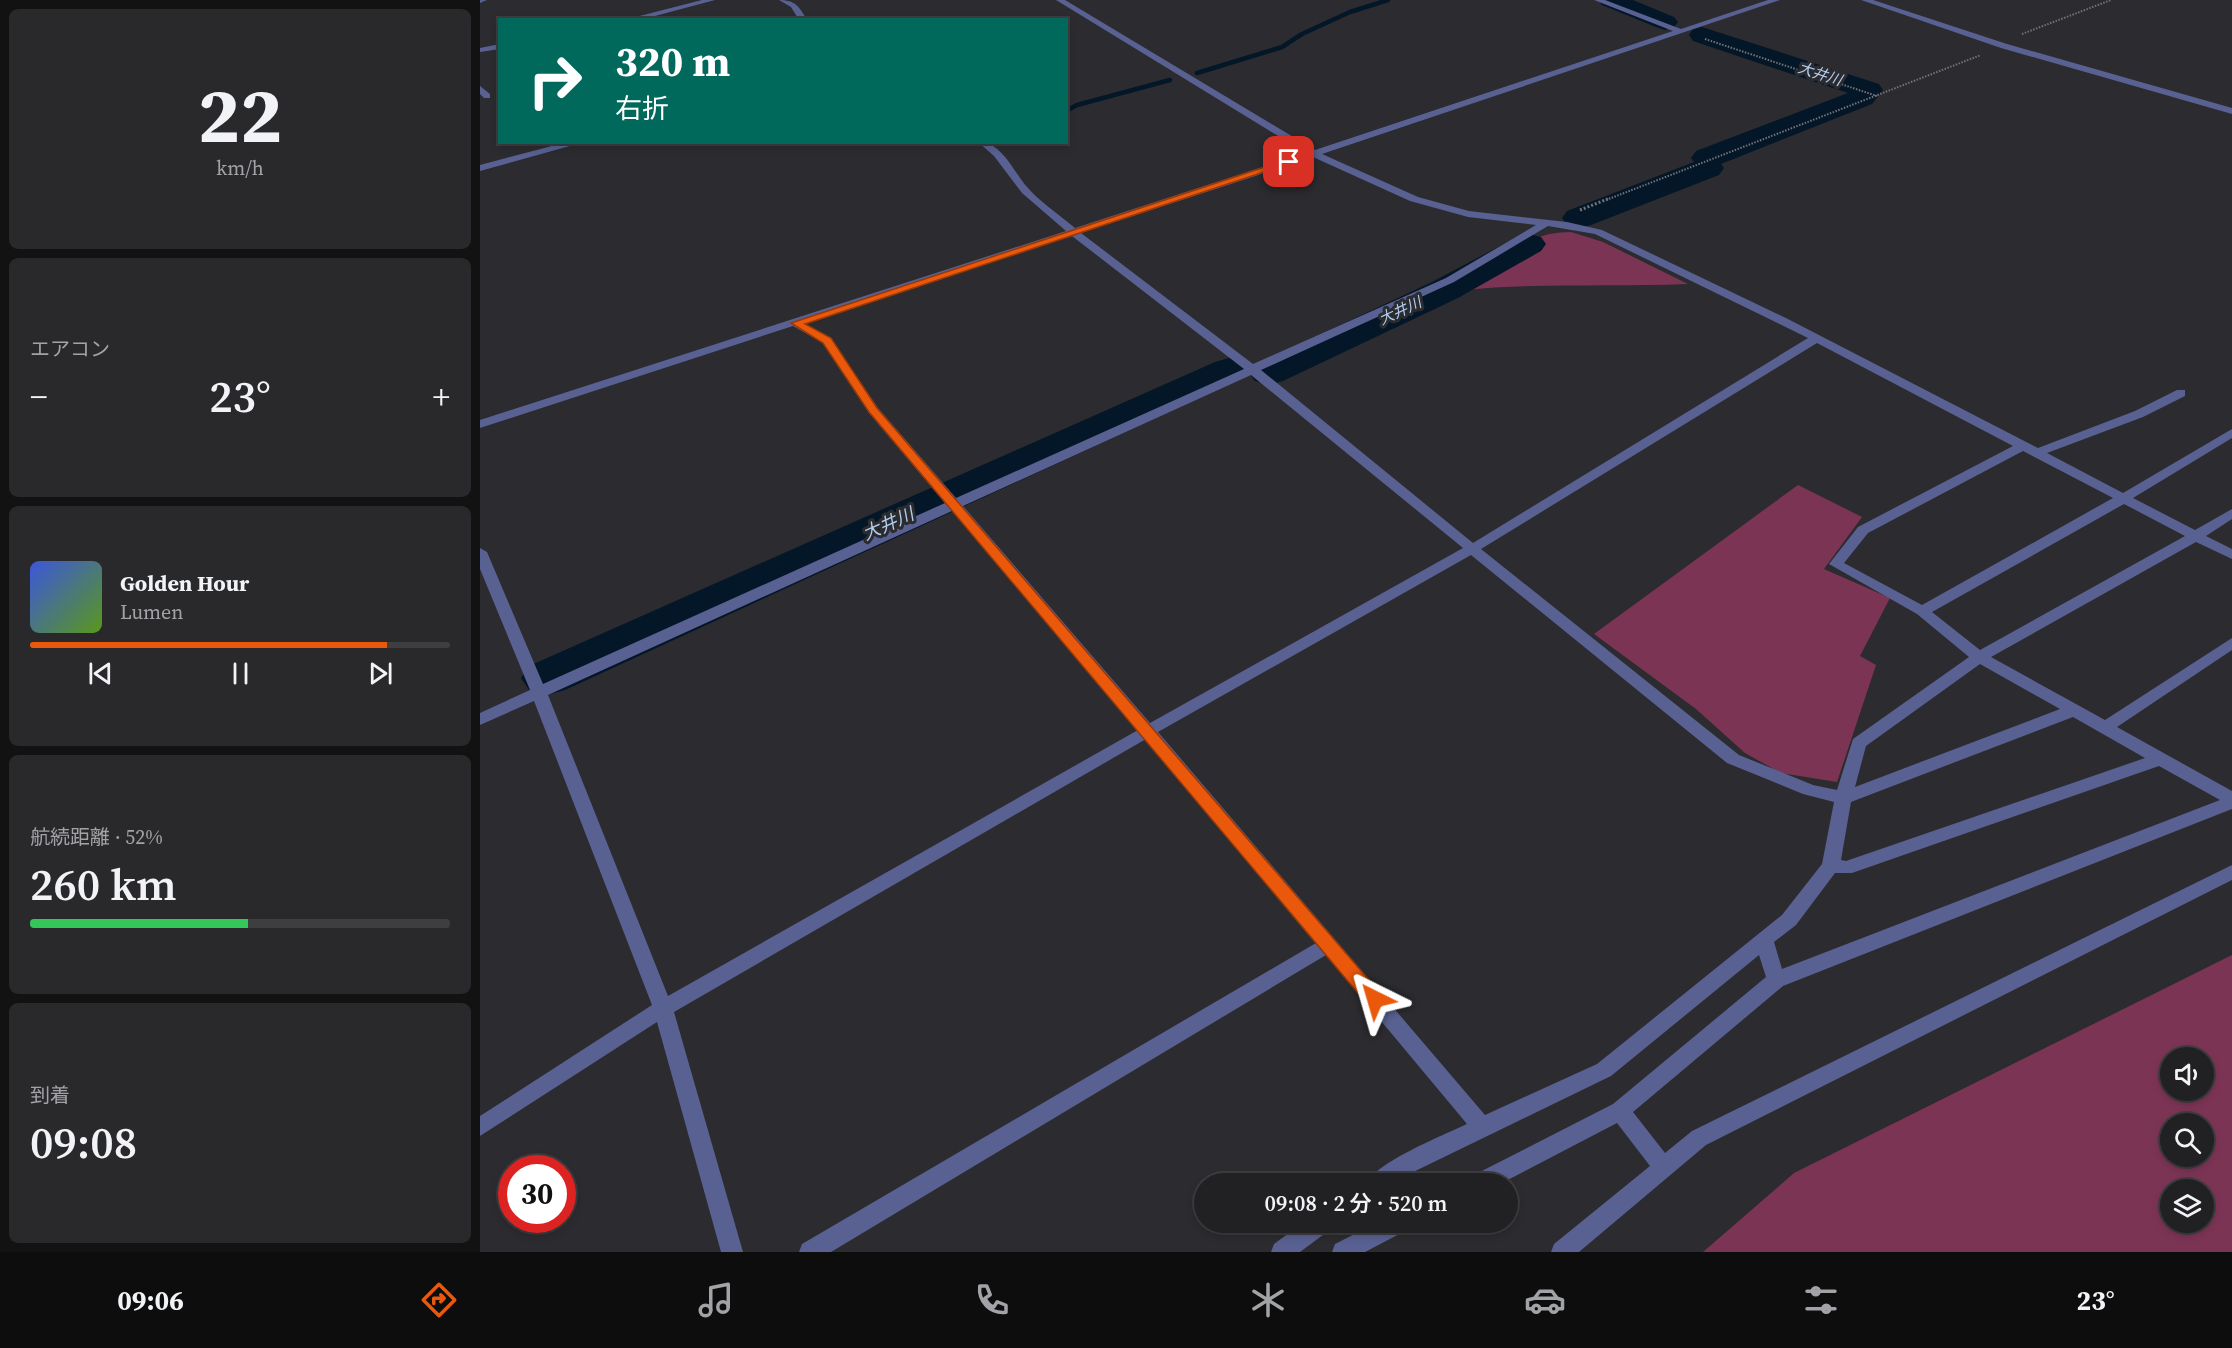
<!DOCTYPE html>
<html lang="ja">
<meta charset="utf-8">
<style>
body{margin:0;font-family:"Source Serif 4","Noto Sans JP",serif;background:#29282b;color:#f1f3f6;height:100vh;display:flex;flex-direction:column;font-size:22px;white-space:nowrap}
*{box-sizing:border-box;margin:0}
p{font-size:20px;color:#a2a3a6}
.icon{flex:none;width:33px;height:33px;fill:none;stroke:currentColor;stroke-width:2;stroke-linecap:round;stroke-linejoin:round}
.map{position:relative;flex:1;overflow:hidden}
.drawer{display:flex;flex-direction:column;gap:9px;padding:9px;background:#121213;width:480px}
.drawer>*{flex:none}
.guide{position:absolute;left:18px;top:18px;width:570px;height:126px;border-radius:0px;box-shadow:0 3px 9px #0003,0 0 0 2px #3e3e41;background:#00695c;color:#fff;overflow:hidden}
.controls{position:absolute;left:1680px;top:1047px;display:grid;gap:12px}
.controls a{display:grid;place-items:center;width:54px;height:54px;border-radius:50%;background:#212023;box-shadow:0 3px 9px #0003,0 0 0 2px #3e3e41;font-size:30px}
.speed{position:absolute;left:18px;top:1155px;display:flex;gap:12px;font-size:30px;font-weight:700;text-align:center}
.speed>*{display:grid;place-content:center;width:78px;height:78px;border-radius:50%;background:#212023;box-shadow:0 3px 9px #0003,0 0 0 2px #3e3e41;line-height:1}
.speed .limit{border:9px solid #d22;background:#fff;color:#111}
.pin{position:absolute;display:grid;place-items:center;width:51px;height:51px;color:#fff;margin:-26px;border-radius:12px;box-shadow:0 3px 9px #0006}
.me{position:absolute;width:66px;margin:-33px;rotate:320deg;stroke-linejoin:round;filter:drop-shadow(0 0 4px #0008)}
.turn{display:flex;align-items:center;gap:21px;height:126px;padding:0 18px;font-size:27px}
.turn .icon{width:78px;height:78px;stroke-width:2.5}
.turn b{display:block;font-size:42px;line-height:51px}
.big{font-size:45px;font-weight:600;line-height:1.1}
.drawer .tile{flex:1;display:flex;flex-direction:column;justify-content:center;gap:9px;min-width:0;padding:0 21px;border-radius:9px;background:#29282b}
.drawer .dial{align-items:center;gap:0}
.dial b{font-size:78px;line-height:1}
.song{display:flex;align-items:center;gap:18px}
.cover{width:72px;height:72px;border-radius:9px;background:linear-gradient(135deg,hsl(230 70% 55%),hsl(90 70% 35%))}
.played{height:6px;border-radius:3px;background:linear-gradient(90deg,#ea580c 85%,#3e3e41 85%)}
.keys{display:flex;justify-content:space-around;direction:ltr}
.heat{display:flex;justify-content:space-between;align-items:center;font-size:33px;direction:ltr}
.charge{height:9px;border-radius:4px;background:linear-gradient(90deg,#34c759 52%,#3e3e41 0)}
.trip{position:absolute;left:714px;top:1173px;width:324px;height:60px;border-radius:30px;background:#212023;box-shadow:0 3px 9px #0003,0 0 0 2px #3e3e41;font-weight:600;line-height:60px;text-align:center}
.tab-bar{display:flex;height:96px;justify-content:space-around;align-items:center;background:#0d0d0e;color:#a2a3a6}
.tab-bar .icon{width:42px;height:42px}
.tab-bar .on{color:#ea580c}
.tab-bar b{font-size:27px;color:#f1f3f6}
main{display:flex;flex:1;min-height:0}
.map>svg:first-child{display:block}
</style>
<main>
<section class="drawer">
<div class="tile dial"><b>22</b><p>km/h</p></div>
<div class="tile"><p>エアコン</p>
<div class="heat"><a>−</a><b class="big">23°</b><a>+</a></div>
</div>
<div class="tile">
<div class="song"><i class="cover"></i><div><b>Golden Hour</b><p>Lumen</p></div></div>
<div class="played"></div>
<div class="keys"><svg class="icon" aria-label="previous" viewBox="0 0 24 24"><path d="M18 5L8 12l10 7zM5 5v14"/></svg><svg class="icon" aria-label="pause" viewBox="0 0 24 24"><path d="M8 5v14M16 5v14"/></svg><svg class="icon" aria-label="next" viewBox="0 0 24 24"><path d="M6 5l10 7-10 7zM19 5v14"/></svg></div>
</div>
<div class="tile"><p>航続距離 · 52%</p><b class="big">260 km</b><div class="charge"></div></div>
<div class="tile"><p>到着</p><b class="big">09:08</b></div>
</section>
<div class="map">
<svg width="1752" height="1252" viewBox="0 0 1752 1252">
<rect width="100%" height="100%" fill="#2c2b2f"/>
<path fill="#7c3455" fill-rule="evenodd" d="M1091,232l32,10 85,42c-75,3 -150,-1 -225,6l-6,-4 68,-36c11,-17 28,-17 46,-18z
M1318,485l64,32 -38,52 66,29 -30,58 16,9 -39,117 -56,-9 -36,-20 -49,-44 -102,-75z
M1752,955v297h-529l91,-79zM1690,1058h34v32h-34zM1690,1124h34v32h-34zM1690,1190h34v32h-34z"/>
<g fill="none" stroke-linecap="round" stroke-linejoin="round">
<path stroke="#041728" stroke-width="4.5" d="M717,73l85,-26 20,-13 48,-22 38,-12
M586,111l11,-6 93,-25"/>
<path fill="#041728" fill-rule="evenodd" d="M1118,0h35l41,17 4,5 -4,5 -9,3 -9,-3 -54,-22z
M1222,27l177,57 4,6 -11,14 -151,60 3,4 -5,7 -128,50 -12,3 -12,-3 -5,-7 5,-7 127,-49 -3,-4 5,-7 152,-58 -155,-52 -4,-6 4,-6z
M1049,234l12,3 5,7 -5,7 -83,47 -175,83 -14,4 -14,-4 -6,-8 6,-8 177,-83 85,-45z
M749,358l14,4 6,8 -6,8 -678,312 -18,5 -18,-5 -8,-12 8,-12 686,-304z"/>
<path stroke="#747377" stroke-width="2" stroke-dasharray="1.5 1.5" stroke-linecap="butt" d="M1542,34l89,-34
M1225,39l172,57
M1126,200l375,-145"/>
<path stroke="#747377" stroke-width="3" stroke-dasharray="2 2" stroke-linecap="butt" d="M1100,210l30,-12"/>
<path fill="#586191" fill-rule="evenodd" d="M0,0h7l-7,3z
M222,0h13l-75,20h-16z
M299,0c16,0 20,6 28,20h-8l-8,-13z
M576,0h9l250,150 358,-119 -79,-31h11l76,29 87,-29h12l-458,154 96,43 51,14 98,11 35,8 184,88 252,130 97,-37 42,-21h8v6l-42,21 -96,36 76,40 109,-64v9l-99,60 62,32 37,-21v10l-26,17 26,13v10l-36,-17 -205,115 114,63 127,-82v12l-115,77 115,64v18l-449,177 -150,126 32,41 27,-22 540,-266v15l-526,265 -127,107h-28l3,-8 96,-78 -33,-43 -117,61h-33l3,-7 143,-73 153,-127 -7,-22 -148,121 -206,100 -10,8h-29c10,-22 78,-49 101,-60l-141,-169 -495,297h-32l3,-8 514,-301 -170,-204 -472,273 69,240h-22l-64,-230 -177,114v-20l172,-111 -118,-304 -54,24v-12l50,-23 -50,-121v-21l7,4 56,132 402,-181 -76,-90 -46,-70 -30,-17 -313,102v-8l586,-189 -44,-38 -28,-37 -16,-14c25,0 35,30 50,46 13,15 32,27 47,40l231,-75zM833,157l97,44 58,16 68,8 -90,53 -193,86 -172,-131zM1068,226l47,8 213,104 -335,205 -212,-173 193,-88zM592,236l172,133 -288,129 -78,-90 -47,-69 -27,-16zM1337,343l196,103 -155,81 -29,37 88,50 52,43 -116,82 -16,51 -24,-5 -74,-30 -258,-206zM771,375l212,173 -313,175 -187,-217zM1543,451l90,47 -191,107 -78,-42 24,-30zM1644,504l61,32 -205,114 -48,-38zM472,511l186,219 -470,266 -120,-301zM991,555l256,208 76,31 31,8 -12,62 -40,51 -185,149 -112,51 -327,-383zM1500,664l80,45 -205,78 11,-41zM1593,717l72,41 -299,103 -5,-1 10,-58zM1679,766l61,34 -438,169 -8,-27 22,-17 39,-52h17z
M1381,0h12l134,44 225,64v6l-231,-66z
M20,44v5l-20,3v-4z
M0,86l10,8v4h-6l-4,-4z
M87,142h17l-104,29v-6z
M824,1222h30l-3,7 -31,23h-29l3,-8z
M898,1222h34l-3,7 -44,23h-33l3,-8z"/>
</g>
<path fill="#ea580c" stroke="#983908" stroke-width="1.5" d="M806,160l8,2 -489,162 26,14 46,70 504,586 2,5 -2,6 -6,2 -7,-2 -499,-593 -46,-69 -32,-20z"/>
<g text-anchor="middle" stroke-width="6" stroke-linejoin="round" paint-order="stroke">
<g font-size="15" font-style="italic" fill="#b0cfef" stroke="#2c2b2f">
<text transform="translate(1340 74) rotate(18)" y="5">大井川</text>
<text transform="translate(920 311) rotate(-25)" y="5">大井川</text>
</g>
<g font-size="18" font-style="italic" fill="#b0cfef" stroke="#2c2b2f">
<text transform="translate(408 524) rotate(-24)" y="6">大井川</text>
</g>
</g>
</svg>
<div class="controls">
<a><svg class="icon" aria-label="sound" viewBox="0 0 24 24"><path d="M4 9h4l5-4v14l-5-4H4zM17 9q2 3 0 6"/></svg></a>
<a><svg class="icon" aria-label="search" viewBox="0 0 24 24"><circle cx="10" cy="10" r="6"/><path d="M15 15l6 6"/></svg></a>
<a><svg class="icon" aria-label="layers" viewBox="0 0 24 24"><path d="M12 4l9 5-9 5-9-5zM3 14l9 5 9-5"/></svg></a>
</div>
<div class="speed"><div class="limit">30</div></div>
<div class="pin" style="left:809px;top:162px;background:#d93025"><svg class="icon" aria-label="arrive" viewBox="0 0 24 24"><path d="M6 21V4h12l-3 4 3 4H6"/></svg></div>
<svg class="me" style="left:895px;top:999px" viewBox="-20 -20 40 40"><path d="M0-17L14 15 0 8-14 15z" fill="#ea580c" stroke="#fff" stroke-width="4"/></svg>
<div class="trip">09:08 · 2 分 · 520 m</div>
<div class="guide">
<div class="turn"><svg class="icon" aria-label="right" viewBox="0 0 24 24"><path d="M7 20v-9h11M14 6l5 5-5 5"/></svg><div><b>320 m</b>右折</div></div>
</div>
</div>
</main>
<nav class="tab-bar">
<b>09:06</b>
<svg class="icon on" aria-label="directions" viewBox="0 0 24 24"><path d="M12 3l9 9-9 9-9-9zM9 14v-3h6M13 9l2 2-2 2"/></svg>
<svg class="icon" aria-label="music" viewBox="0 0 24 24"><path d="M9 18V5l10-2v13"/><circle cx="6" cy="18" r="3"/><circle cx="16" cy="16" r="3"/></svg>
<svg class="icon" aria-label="phone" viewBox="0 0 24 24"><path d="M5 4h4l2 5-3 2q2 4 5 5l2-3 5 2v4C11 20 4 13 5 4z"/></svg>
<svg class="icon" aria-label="climate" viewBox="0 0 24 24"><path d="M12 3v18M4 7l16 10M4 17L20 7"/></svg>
<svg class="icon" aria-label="car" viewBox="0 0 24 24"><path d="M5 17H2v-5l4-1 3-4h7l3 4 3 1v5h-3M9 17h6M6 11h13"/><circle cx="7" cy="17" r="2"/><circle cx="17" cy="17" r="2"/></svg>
<svg class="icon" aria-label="filters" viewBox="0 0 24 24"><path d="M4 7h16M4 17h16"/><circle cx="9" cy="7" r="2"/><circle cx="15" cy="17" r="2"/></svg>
<b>23°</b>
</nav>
